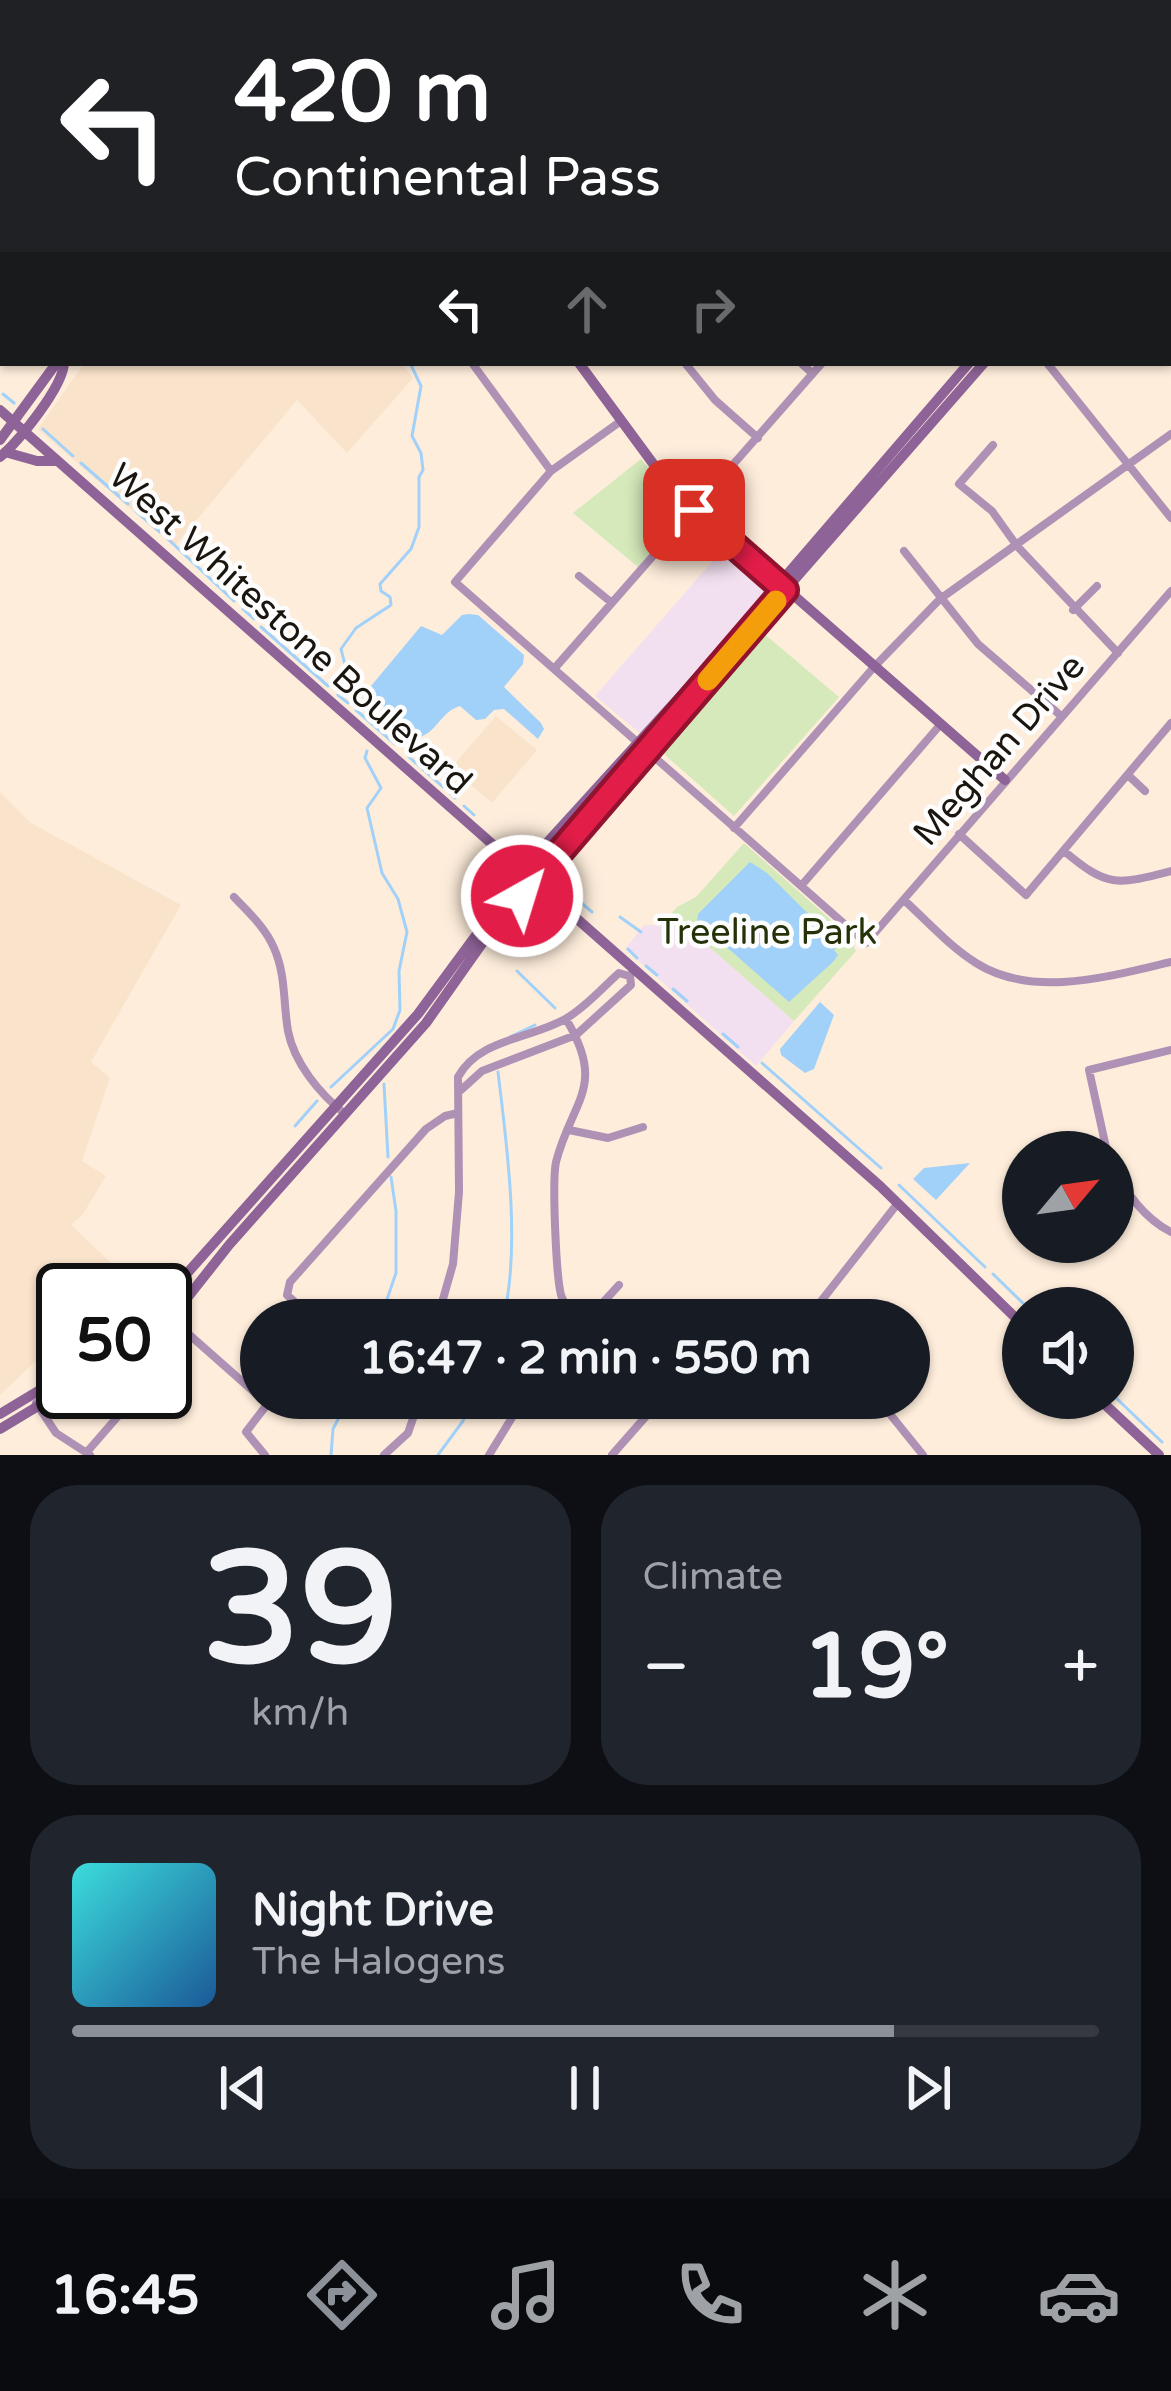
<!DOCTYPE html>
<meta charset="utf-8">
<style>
body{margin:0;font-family:"Varela Round",sans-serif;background:#20242c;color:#f1f3f6;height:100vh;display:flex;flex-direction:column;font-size:45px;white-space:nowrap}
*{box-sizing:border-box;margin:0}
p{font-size:39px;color:#9ea1a6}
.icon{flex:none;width:66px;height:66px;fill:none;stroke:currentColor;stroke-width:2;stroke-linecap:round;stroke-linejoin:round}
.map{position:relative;height:1455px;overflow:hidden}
.drawer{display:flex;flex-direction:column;gap:30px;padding:30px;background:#0d0f14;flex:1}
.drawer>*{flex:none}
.top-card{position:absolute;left:0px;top:0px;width:1173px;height:366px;box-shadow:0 3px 9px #0004;background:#202124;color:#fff;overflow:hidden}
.needle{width:78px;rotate:61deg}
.buttons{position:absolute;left:1002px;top:1131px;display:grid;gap:24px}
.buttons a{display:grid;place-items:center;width:132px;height:132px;border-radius:50%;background:#171b24;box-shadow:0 3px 9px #0004;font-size:60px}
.speed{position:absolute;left:36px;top:1263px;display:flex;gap:24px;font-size:60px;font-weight:700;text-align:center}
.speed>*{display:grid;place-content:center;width:156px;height:156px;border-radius:50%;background:#171b24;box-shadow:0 3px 9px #0004;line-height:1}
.speed .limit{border:6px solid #111;border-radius:18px;background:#fff;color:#111}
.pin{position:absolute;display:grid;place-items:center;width:102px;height:102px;color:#fff;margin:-51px;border-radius:24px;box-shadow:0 6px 18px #0006}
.me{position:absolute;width:132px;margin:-66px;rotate:39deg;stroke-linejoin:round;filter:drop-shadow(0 0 9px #0008)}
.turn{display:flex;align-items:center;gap:42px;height:252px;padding:0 36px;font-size:54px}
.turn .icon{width:156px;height:156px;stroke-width:2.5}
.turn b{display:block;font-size:84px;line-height:102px}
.lanes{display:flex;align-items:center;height:114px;padding:0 36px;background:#0003;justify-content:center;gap:60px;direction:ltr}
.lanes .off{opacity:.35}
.big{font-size:90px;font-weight:800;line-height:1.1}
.drawer .tile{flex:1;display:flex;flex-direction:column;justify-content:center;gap:18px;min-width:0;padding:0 42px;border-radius:48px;background:#20242c}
.drawer .dial{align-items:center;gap:0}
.dial b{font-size:156px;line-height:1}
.song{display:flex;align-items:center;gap:36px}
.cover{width:144px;height:144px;border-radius:18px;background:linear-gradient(135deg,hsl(180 70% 55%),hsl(210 70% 35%))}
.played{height:12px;border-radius:6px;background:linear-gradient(90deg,#8c9099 80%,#363941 80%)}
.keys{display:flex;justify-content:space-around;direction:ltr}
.heat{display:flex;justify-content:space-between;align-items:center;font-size:66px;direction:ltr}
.drawer .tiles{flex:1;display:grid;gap:30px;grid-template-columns:1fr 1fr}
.tile:last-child{grid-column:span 2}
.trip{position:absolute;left:240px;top:1299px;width:690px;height:120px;border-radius:60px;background:#171b24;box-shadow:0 3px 9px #0004;font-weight:800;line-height:120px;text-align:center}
.dock{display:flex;height:192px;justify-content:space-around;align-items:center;background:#090b0e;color:#9ea1a6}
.dock .icon{width:84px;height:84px}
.dock .current{color:#8c9099}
.dock b{font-size:54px;color:#f1f3f6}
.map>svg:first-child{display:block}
</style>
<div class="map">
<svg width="1171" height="1455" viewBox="0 0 1171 1455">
<rect width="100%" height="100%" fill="#feeddb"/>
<path fill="#f2e0f0" d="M724,548l45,39 -127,148 -47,-39z
M644,925l41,1 109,95 -38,45 -131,-117z"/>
<path fill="#fae3cb" d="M84,363h318l11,15 -66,75 -50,-53 -123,147 -136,-118z
M496,716l41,34 -45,53 -41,-35z
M0,792l31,31 150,82 -90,157 19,16 -28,83 24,15 -23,38 -12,11 54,51 -14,14h-48v45l-63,60z"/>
<path fill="#d5e9ba" d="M641,459l41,50 -2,8 -42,50 -65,-54z
M762,632l77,65 -105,119 -80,-71z
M744,843l105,93 7,15 -62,70 -109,-95h-25l17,-19 19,-10z"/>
<path fill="#a1d1f9" d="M469,614l9,1 46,40 -1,9 -19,23 37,36 3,6 -6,10 -34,-30 -10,1 -9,9 -9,1 -16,-14c-19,5 -24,29 -44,32l-44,-42 -1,-10 50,-60 21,9 20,-20z
M750,862l17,11 72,71 -5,6 4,5 -4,6 -45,41 -92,-81 1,-7z
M820,1002l14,13 -20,54 -9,4 -24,-18 -1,-6z
M970,1163l-34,37 -23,-21 11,-11z"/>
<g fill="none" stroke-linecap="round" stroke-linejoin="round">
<path stroke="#a1d1f9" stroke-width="3" d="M3,394l11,9
M43,429l30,27
M81,463l47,41
M136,511l24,21
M168,539l66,62
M243,609l11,10
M261,627l67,59
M338,695l10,8
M356,710l39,34
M385,729l-31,-29 -13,-51 15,-21 35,-23 -1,-8 -9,-6 -1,-7 31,-35 8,-22v-50l4,-7 -2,-17 -9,-17 9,-50 -11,-23
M409,757l34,30
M451,794l4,4
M464,806l10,9
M511,842l6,10
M550,876l42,36
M620,917l21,15
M628,949l9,9
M646,966l11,9
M517,971l38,37
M673,989l14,12
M723,1034l15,13
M510,1037l25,-12
M762,1063l119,105
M498,1072c9,74 23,176 5,248
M384,1084l4,73
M331,1087l62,-58 7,-19 -1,-39 8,-39 -9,-33 -16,-26 -15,-65 14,-20 -16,-30 2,-7
M295,1126l22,-25
M899,1185l86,82
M993,1274l35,34
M380,1320l16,-47v-62l-5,-34
M1113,1395l49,47
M331,1455l2,-26 16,-31
M438,1455l25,-34 9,-23"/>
<path stroke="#af91b5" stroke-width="8" d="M482,0l4,3
M609,0l4,3
M739,0l4,3
M863,0l4,3
M276,3l1,-3
M376,3l2,-3
M893,3l2,-3
M1006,3l2,-3
M1170,53l1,-1
M1170,142h1
M472,363l79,108
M685,363l30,37 43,38
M801,363l11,10
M1047,363l124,155
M621,421l-70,50 -96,111 411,361 305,-352
M993,445l-34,39 33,27 25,35 101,107
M904,551l74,93 82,71
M579,576l33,27
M1073,610l24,-24
M554,669l268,-306
M1129,776l16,15
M734,828l140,-161 66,-68 231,-165
M959,834l67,61 145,-172
M1064,851c44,37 53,34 107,20
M801,886l139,-161
M234,897c15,16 31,30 40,51 12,27 9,54 14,83 6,32 32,63 57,83
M904,900c23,21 45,46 72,63 57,36 134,13 195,-1
M566,1019c41,68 6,81 -10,143 -4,19 0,113 5,133 3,9 9,17 14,25
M461,1090l21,-19 94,-36 55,-50 -1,-10
M569,1130l39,8 35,-11
M1107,1152l-18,-82 82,-20
M1113,1166c12,26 32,53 58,66
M315,1320l-28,-25 3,-13 136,-153 19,-13 13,-3
M437,1320l16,-56 6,-72 -1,-115c21,-39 74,-38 109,-59 20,-12 35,-30 52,-45l10,3
M587,1320l32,-35
M815,1320l-4,-6 87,-111
M184,1330l77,68
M165,1386l4,3
M877,1398l46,57
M36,1403l20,30 34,22
M86,1453l53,-61
M265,1455l-19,-23 26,-34
M384,1455l24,-22 12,-35
M489,1455l35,-57
M612,1455l50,-57"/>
<path stroke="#8e6397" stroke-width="10" d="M209,3v-3
M588,3l2,-3
M1170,204h1
M1170,218l1,-1
M579,363l92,125 334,292
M0,410l880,776 143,139
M0,440l55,-75 7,-2
M5,452l32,9h20
M0,457c19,-16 63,-70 64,-94
M165,1298l253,-284 115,-156 184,-202 252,-293
M165,1326l64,-81 197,-222 62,-88 55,-68 441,-504
M1098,1398l61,57
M0,1414l63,-38
M0,1429l63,-38"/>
</g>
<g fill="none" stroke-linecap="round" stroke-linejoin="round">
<g stroke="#92132f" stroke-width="30">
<path id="route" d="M522,896l263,-306 -91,-80"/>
</g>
<use href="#route" stroke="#e11d48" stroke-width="21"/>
<path stroke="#f59e0b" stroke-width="21" d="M708,680l68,-79"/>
</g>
<g text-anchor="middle" stroke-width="9" stroke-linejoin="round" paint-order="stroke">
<g font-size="36" fill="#1b150f" stroke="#fdfdfd">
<text transform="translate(291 628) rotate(42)" y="13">West Whitestone Boulevard</text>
<text transform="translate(998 749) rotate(-49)" y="13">Meghan Drive</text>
</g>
<g font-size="36" fill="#243109" stroke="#fdfdfd">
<text x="767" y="944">Treeline Park</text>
</g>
</g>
</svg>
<div class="buttons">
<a><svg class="needle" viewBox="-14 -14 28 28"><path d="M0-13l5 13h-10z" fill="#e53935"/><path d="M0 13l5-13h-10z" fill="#9ea1a6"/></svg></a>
<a><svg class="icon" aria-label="sound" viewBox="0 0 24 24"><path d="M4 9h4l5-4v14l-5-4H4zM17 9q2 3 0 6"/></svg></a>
</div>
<div class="speed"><div class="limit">50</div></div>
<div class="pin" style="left:694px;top:510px;background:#d93025"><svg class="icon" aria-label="arrive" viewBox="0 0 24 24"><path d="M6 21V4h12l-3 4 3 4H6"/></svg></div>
<svg class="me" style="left:522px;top:896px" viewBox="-20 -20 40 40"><circle r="17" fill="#e11d48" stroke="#fff" stroke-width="3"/><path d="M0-11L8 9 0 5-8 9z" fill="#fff"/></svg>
<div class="trip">16:47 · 2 min · 550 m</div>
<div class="top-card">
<div class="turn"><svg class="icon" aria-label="left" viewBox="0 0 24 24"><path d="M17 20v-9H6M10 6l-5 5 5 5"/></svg><div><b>420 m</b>Continental Pass</div></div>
<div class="lanes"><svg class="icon" aria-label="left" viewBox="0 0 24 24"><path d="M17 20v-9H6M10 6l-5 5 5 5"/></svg><svg class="icon off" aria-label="ahead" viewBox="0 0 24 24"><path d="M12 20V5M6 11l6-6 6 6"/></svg><svg class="icon off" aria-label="right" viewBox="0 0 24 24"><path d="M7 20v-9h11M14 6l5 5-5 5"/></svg></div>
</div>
</div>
<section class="drawer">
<div class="tiles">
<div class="tile dial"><b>39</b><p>km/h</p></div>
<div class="tile"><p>Climate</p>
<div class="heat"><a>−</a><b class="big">19°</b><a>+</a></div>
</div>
<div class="tile">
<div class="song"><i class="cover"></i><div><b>Night Drive</b><p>The Halogens</p></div></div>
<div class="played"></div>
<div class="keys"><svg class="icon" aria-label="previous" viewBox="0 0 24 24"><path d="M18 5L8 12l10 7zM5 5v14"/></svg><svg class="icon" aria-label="pause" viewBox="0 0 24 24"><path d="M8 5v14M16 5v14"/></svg><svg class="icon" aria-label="next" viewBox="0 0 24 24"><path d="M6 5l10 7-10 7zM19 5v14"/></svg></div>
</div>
</div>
</section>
<nav class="dock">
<b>16:45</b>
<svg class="icon current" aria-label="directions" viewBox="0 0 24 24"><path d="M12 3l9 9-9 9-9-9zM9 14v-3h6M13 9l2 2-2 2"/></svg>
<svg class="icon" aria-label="music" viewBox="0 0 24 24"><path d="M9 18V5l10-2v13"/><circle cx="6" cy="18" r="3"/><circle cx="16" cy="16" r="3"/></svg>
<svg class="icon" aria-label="phone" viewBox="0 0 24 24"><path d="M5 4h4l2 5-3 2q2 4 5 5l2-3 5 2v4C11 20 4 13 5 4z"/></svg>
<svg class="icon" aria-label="climate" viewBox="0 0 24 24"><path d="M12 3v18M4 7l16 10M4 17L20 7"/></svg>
<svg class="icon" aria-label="car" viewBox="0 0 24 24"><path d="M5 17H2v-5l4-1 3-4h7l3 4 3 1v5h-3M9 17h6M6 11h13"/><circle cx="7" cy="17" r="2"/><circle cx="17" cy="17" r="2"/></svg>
</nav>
